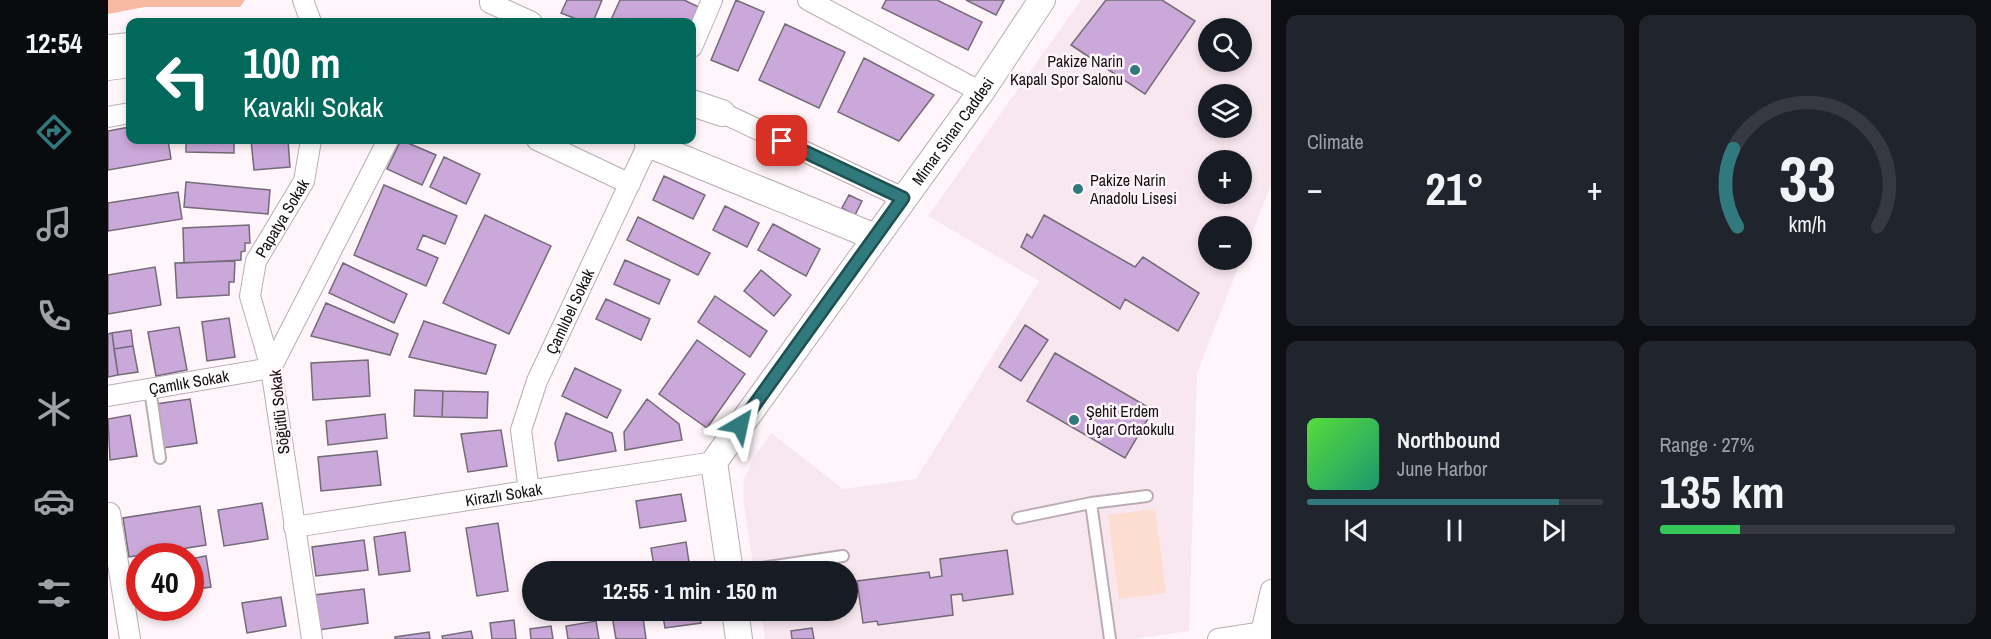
<!DOCTYPE html>
<meta charset="utf-8">
<style>
body{margin:0;font-family:"Archivo Narrow",sans-serif;background:#20242c;color:#f1f3f6;height:100vh;display:flex;flex-direction:column;font-size:22px;white-space:nowrap}
*{box-sizing:border-box;margin:0}
p{font-size:20px;color:#9ea1a6}
.icon{flex:none;width:33px;height:33px;fill:none;stroke:currentColor;stroke-width:2;stroke-linecap:round;stroke-linejoin:round}
.map{position:relative;flex:1;overflow:hidden}
.side{display:flex;flex-direction:column;gap:15px;padding:15px;background:#0d0f14;width:720px}
.side>*{flex:none}
.banner{position:absolute;left:18px;top:18px;width:570px;height:126px;border-radius:12px;box-shadow:0 3px 9px #0003;background:#00695c;color:#fff;overflow:hidden}
.controls{position:absolute;left:1090px;top:18px;display:grid;gap:12px}
.controls a{display:grid;place-items:center;width:54px;height:54px;border-radius:50%;background:#171b24;box-shadow:0 3px 9px #0003;font-size:30px}
.speed{position:absolute;left:18px;top:543px;display:flex;gap:12px;font-size:30px;font-weight:700;text-align:center}
.speed>*{display:grid;place-content:center;width:78px;height:78px;border-radius:50%;background:#171b24;box-shadow:0 3px 9px #0003;line-height:1}
.speed .limit{border:9px solid #d22;background:#fff;color:#111}
.pin{position:absolute;display:grid;place-items:center;width:51px;height:51px;color:#fff;margin:-26px;border-radius:12px;box-shadow:0 3px 9px #0006}
.me{position:absolute;width:66px;margin:-33px;rotate:36deg;stroke-linejoin:round;filter:drop-shadow(0 0 4px #0008)}
.turn{display:flex;align-items:center;gap:21px;height:126px;padding:0 18px;font-size:27px}
.turn .icon{width:78px;height:78px;stroke-width:2.5}
.turn b{display:block;font-size:42px;line-height:51px}
.big{font-size:45px;font-weight:800;line-height:1.1}
.side .card{flex:1;display:flex;flex-direction:column;justify-content:center;gap:9px;min-width:0;padding:0 21px;border-radius:12px;background:#20242c}
.side .dial{align-items:center;gap:0}
.dial svg{height:156px;overflow:visible;fill:none;stroke:#363941;stroke-width:7;stroke-linecap:round;text-anchor:middle}
.dial text{fill:#f1f3f6;stroke:none}
.song{display:flex;align-items:center;gap:18px}
.cover{width:72px;height:72px;border-radius:9px;background:linear-gradient(135deg,hsl(110 70% 55%),hsl(160 70% 35%))}
.played{height:6px;border-radius:3px;background:linear-gradient(90deg,#30797c 85%,#363941 85%)}
.keys{display:flex;justify-content:space-around;direction:ltr}
.heat{display:flex;justify-content:space-between;align-items:center;font-size:33px;direction:ltr}
.charge{height:9px;border-radius:4px;background:linear-gradient(90deg,#34c759 27%,#363941 0)}
.side .tiles{flex:1;display:grid;gap:15px;grid-template-columns:repeat(2,1fr)}
.trip{position:absolute;left:414px;top:561px;width:336px;height:60px;border-radius:30px;background:#171b24;box-shadow:0 3px 9px #0003;font-weight:800;line-height:60px;text-align:center}
main{display:flex;flex:1;min-height:0}
.tab-bar{display:flex;flex-direction:column;width:108px;justify-content:space-around;align-items:center;background:#090b0e;color:#9ea1a6}
.tab-bar .icon{width:42px;height:42px}
.tab-bar .selected{color:#30797c}
.tab-bar b{font-size:27px;color:#f1f3f6}
.map>svg:first-child{display:block}
</style>
<main>
<nav class="tab-bar">
<b>12:54</b>
<svg class="icon selected" aria-label="directions" viewBox="0 0 24 24"><path d="M12 3l9 9-9 9-9-9zM9 14v-3h6M13 9l2 2-2 2"/></svg>
<svg class="icon" aria-label="music" viewBox="0 0 24 24"><path d="M9 18V5l10-2v13"/><circle cx="6" cy="18" r="3"/><circle cx="16" cy="16" r="3"/></svg>
<svg class="icon" aria-label="phone" viewBox="0 0 24 24"><path d="M5 4h4l2 5-3 2q2 4 5 5l2-3 5 2v4C11 20 4 13 5 4z"/></svg>
<svg class="icon" aria-label="climate" viewBox="0 0 24 24"><path d="M12 3v18M4 7l16 10M4 17L20 7"/></svg>
<svg class="icon" aria-label="car" viewBox="0 0 24 24"><path d="M5 17H2v-5l4-1 3-4h7l3 4 3 1v5h-3M9 17h6M6 11h13"/><circle cx="7" cy="17" r="2"/><circle cx="17" cy="17" r="2"/></svg>
<svg class="icon" aria-label="filters" viewBox="0 0 24 24"><path d="M4 7h16M4 17h16"/><circle cx="9" cy="7" r="2"/><circle cx="15" cy="17" r="2"/></svg>
</nav>
<div class="map">
<svg width="1163" height="639" viewBox="0 0 1163 639">
<rect width="100%" height="100%" fill="#fff5fa"/>
<path fill="#f9e7f0" fill-rule="evenodd" d="M973,0h190v185l-29,73v-32h-33v34h32l-44,113 -8,258 -56,8h-368l-4,-28 87,-1v-38l-94,-1 -11,-73 1,-19 11,-23 16,-23 72,56 73,-10 123,-198 -111,-65zM1101,28h33v34h-33zM1101,94h33v34h-33zM1101,160h33v34h-33z"/>
<path fill="#fdddd0" d="M1047,509l11,84 -47,6 -11,-84z"/>
<path fill="#f7b99f" d="M0,0h137l-5,7h-96l-36,7z"/>
<path fill="#cba8da" stroke="#736b77" stroke-width="1.5" d="M459,0h35l-9,22h-9l-23,-9z
M512,0h64l17,8 -9,19v-5h-82z
M628,0l28,12 -26,59 -27,-11z
M778,0h51l45,22 -14,28 -86,-42z
M858,0h38l-8,15z
M998,0h56l33,21 -50,73 -74,-49z
M677,24l60,28 -26,56 -60,-28z
M756,58l70,37 -35,46 -61,-29z
M22,127v13h38l3,19 -63,11v-39z
M78,140h48v13l-48,-1z
M143,140h37l2,27 -36,3z
M293,140l35,15 -14,30 -35,-16z
M336,157l36,17 -14,30 -36,-17z
M556,176l41,19 -12,24 -40,-19z
M78,182l84,8 -2,24 -84,-7z
M276,185l73,31 -12,28 -22,-9 -6,14 21,9 -12,28 -72,-31z
M70,192l4,27 -74,12v-28z
M741,195l13,6 -7,14 -13,-7z
M617,206l34,17 -12,24 -34,-17z
M377,215l66,31 -42,88 -66,-31z
M936,215l91,52 8,-10 56,36 -21,38 -53,-32 -5,10 -99,-62 6,-13 5,4z
M530,217l72,36 -12,22 -71,-35z
M665,224l47,25 -14,27 -48,-26z
M141,225l1,18h-5v8l-4,1v8l-57,3 -1,-35z
M517,260l45,20 -11,24 -45,-20z
M127,261l-1,21h-5v13l-52,3 -2,-35z
M235,263l64,31 -13,29 -65,-30z
M47,267l6,38 -53,9v-39z
M653,270l30,25 -17,21 -30,-25z
M607,296l52,35 -17,26 -52,-35z
M498,299l44,20 -9,21 -45,-21z
M218,303l72,31 -8,21 -79,-19z
M121,318l6,39 -28,4 -5,-39z
M316,321l72,24 -10,29 -77,-17z
M917,325l23,15 -27,41 -22,-14z
M71,327l8,43 -31,6 -8,-44z
M23,330l2,16 -19,3 -2,-16z
M4,333l6,42 -10,2v-43z
M589,340l48,34 -38,54 -48,-34z
M25,346l5,26 -20,3 -4,-26z
M947,353l98,57 -28,48 -98,-57z
M260,360l2,36 -57,4 -2,-37z
M467,368l46,22 -14,28 -45,-22z
M307,390l28,1 -1,26 -28,-1z
M335,391l45,1 -1,26 -45,-1z
M82,399l7,44 -34,5 -7,-44z
M539,399l32,25 3,16 -57,10 -1,-18z
M458,413l46,20 4,18 -58,10 -3,-18z
M277,414l2,24 -59,7 -2,-24z
M22,415l7,41 -27,4 -2,-41z
M393,430l6,36 -39,6 -7,-38z
M269,451l4,34 -60,6 -3,-34z
M573,494l5,27 -46,7 -4,-27z
M154,503l6,36 -44,7 -6,-36z
M92,506l6,39 -77,12 -6,-39z
M390,523l10,68 -31,5 -11,-68z
M297,532l5,39 -31,4 -5,-38z
M256,540l4,30 -52,6 -4,-29z
M578,542l4,27 -35,3 -4,-24z
M899,550l6,44 -50,7 -1,-7 -11,1 2,20 -75,10 -1,-4 -14,2 -6,-42 72,-9 1,6 12,-2 -2,-17z
M98,556l5,31 -21,3v-31z
M32,567v32l-5,1 -5,-31z
M256,589l4,34 -50,7 -4,-35z
M173,597l5,29 -39,7 -5,-30z
M503,610h31l4,29h-30z
M554,610h37l2,13 -36,5z
M406,620l2,19h-24l-2,-16z
M488,621l3,18h-31l-2,-13z
M443,626l2,13h-22l-1,-10z
M704,628l2,11h-22l-1,-8z
M363,631l2,8h-30l-1,-3z
M321,632l1,7h-35v-2z"/>
<g fill="none" stroke-linecap="round" stroke-linejoin="round">
<g stroke="#bbacb4" stroke-width="14">
<path id="service" d="M42,389l10,69
M983,503l19,136
M910,518l73,-15 56,-7
M626,572l109,-16"/>
</g>
<g stroke="#bbacb4" stroke-width="22">
<g id="minor">
<path d="M195,0l8,22"/>
<path d="M382,0v3l42,19"/>
<path d="M700,0l173,92"/>
<path d="M584,47l20,-47"/>
<path d="M602,107l193,91"/>
<path d="M0,117l22,-4"/>
<path d="M429,140l93,44"/>
<path id="s1" d="M0,396l163,-28 -21,-72 6,-35 48,-80 7,-41"/>
<path id="s2" d="M421,491l-8,-61 16,-49 113,-241"/>
<path d="M2,513l20,126"/>
<path id="s3" d="M186,527l420,-65"/>
<path d="M1153,632l10,-42"/>
<path d="M204,639l-41,-271 117,-228"/>
<path d="M1110,639l53,-8"/>
</g>
</g>
<g stroke="#bbacb4" stroke-width="28">
<g id="tertiary">
<path d="M0,48l22,-2"/>
<path d="M0,67l22,-3"/>
<path d="M584,103l30,10"/>
<path d="M540,144l227,93"/>
<path id="s4" d="M622,572l-16,-110 267,-370 61,-92"/>
<path d="M627,610l4,29"/>
</g>
</g>
<use href="#service" stroke="#fff" stroke-width="10"/>
<use href="#minor" stroke="#fff" stroke-width="20"/>
<use href="#tertiary" stroke="#fff" stroke-width="26"/>
</g>
<g fill="none" stroke-linecap="round" stroke-linejoin="round">
<g stroke="#1f4f51" stroke-width="15">
<path id="route" d="M632,425l163,-227 -121,-57"/>
</g>
<use href="#route" stroke="#30797c" stroke-width="10"/>
</g>
<g fill="#30797c" stroke="#fff5fa" stroke-width="2">
<circle cx="1027" cy="70" r="6"/>
<circle cx="970" cy="189" r="6"/>
<circle cx="966" cy="420" r="6"/>
</g>
<g text-anchor="middle" stroke-width="5" stroke-linejoin="round" paint-order="stroke">
<g font-size="16" fill="#140f11" stroke="#fff5fa" text-anchor="start">
<text x="1015" y="67" text-anchor="end">Pakize Narin<tspan x="1015" dy="18">Kapalı Spor Salonu</tspan></text>
<text x="982" y="186">Pakize Narin<tspan x="982" dy="18">Anadolu Lisesi</tspan></text>
<text x="978" y="417">Şehit Erdem<tspan x="978" dy="18">Uçar Ortaokulu</tspan></text>
</g>
<g font-size="16" fill="#140f11" stroke="#fff5fa">
<text dy="6" stroke="none"><textPath href="#s4" startOffset="519">Mimar Sinan Caddesi</textPath></text>
<text dy="6" stroke="none"><textPath href="#s1" startOffset="326">Papatya Sokak</textPath></text>
<text dy="6" stroke="none"><textPath href="#s2" startOffset="190">Çamlıbel Sokak</textPath></text>
<text dy="6" stroke="none"><textPath href="#s1" startOffset="82">Çamlık Sokak</textPath></text>
<text transform="translate(171 412) rotate(-96)" y="6">Söğütlü Sokak</text>
<text dy="6" stroke="none"><textPath href="#s3" startOffset="212">Kirazlı Sokak</textPath></text>
</g>
</g>
</svg>
<div class="controls">
<a><svg class="icon" aria-label="search" viewBox="0 0 24 24"><circle cx="10" cy="10" r="6"/><path d="M15 15l6 6"/></svg></a>
<a><svg class="icon" aria-label="layers" viewBox="0 0 24 24"><path d="M12 4l9 5-9 5-9-5zM3 14l9 5 9-5"/></svg></a>
<a>+</a>
<a>−</a>
</div>
<div class="speed"><div class="limit">40</div></div>
<div class="pin" style="left:674px;top:141px;background:#d93025"><svg class="icon" aria-label="arrive" viewBox="0 0 24 24"><path d="M6 21V4h12l-3 4 3 4H6"/></svg></div>
<svg class="me" style="left:632px;top:425px" viewBox="-20 -20 40 40"><path d="M0-17L14 15 0 8-14 15z" fill="#30797c" stroke="#fff" stroke-width="4"/></svg>
<div class="trip">12:55 · 1 min · 150 m</div>
<div class="banner">
<div class="turn"><svg class="icon" aria-label="left" viewBox="0 0 24 24"><path d="M17 20v-9H6M10 6l-5 5 5 5"/></svg><div><b>100 m</b>Kavaklı Sokak</div></div>
</div>
</div>
<section class="side">
<div class="tiles">
<div class="card"><p>Climate</p>
<div class="heat"><a>−</a><b class="big">21°</b><a>+</a></div>
</div>
<div class="card dial"><svg viewBox="0 0 100 80">
<path d="M14 69A42 42 0 1 1 86 69"/>
<path d="M14 69A42 42 0 0 1 12 29" stroke="#30797c"/>
<text x="50" y="56" font-size="32" font-weight="700">33</text>
<text x="50" y="72" font-size="11">km/h</text>
</svg></div>
<div class="card">
<div class="song"><i class="cover"></i><div><b>Northbound</b><p>June Harbor</p></div></div>
<div class="played"></div>
<div class="keys"><svg class="icon" aria-label="previous" viewBox="0 0 24 24"><path d="M18 5L8 12l10 7zM5 5v14"/></svg><svg class="icon" aria-label="pause" viewBox="0 0 24 24"><path d="M8 5v14M16 5v14"/></svg><svg class="icon" aria-label="next" viewBox="0 0 24 24"><path d="M6 5l10 7-10 7zM19 5v14"/></svg></div>
</div>
<div class="card"><p>Range · 27%</p><b class="big">135 km</b><div class="charge"></div></div>
</div>
</section>
</main>
